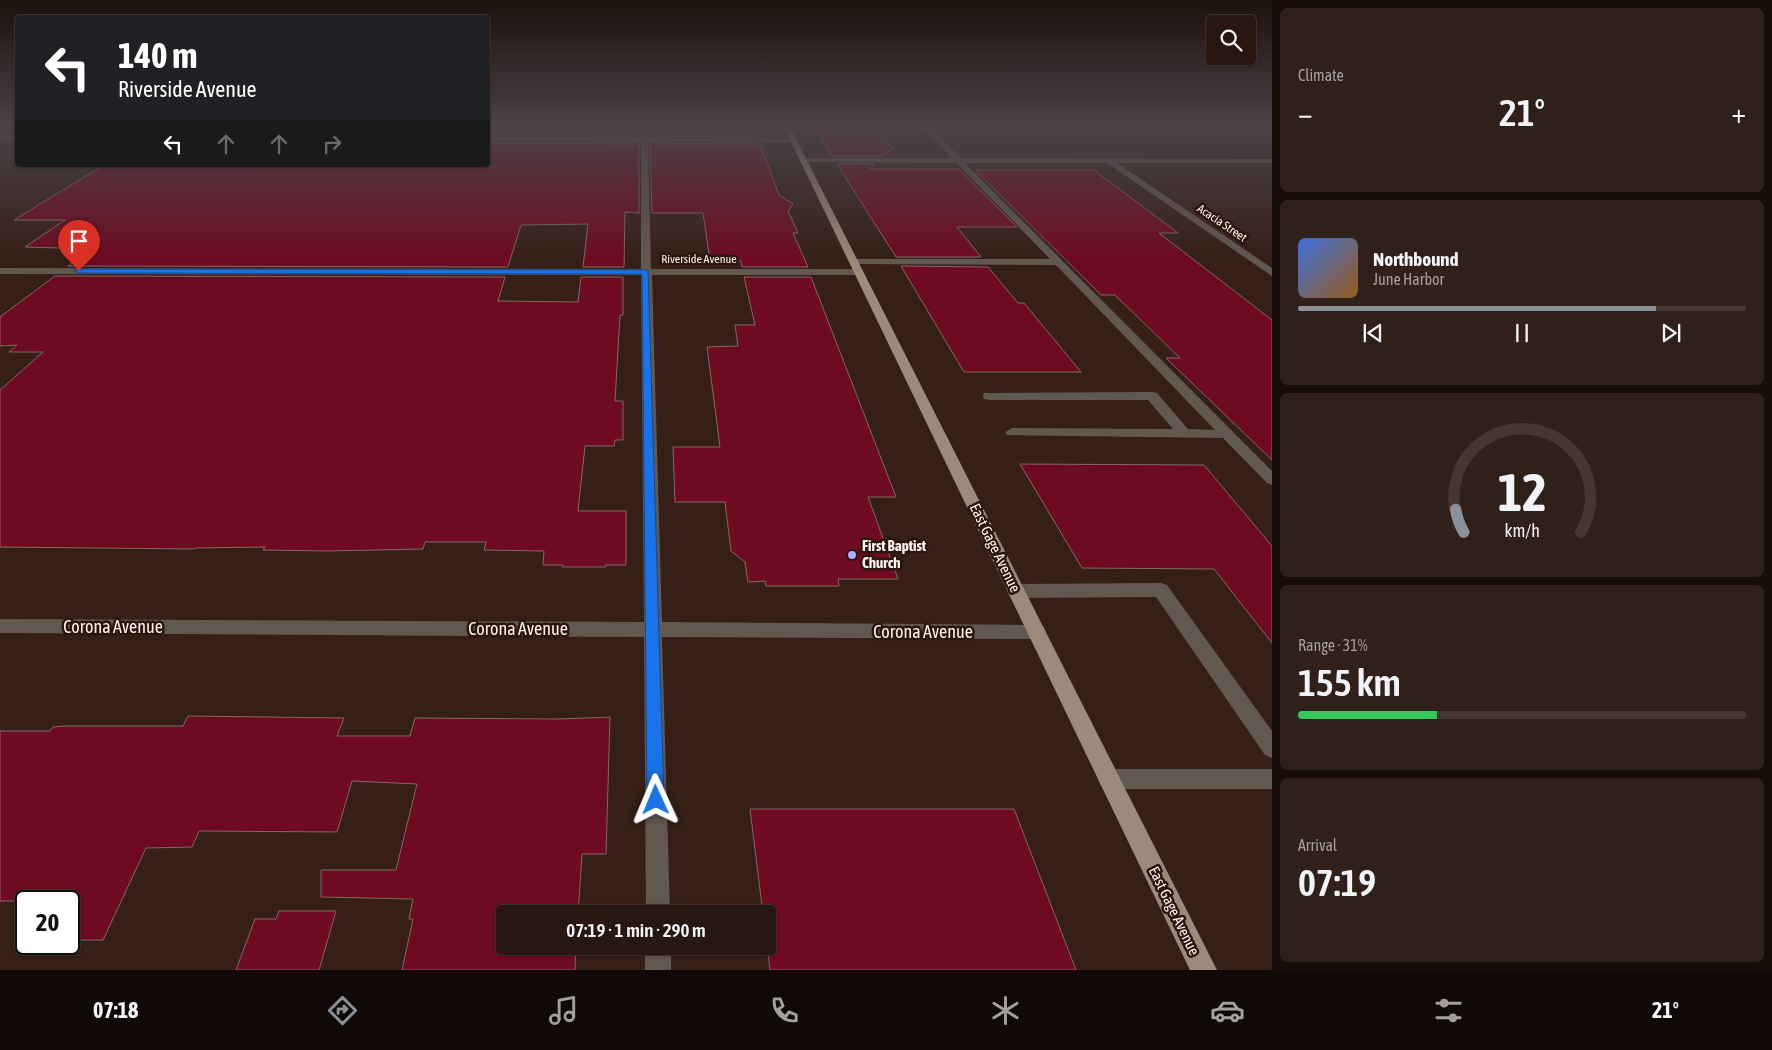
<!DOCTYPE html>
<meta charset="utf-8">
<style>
body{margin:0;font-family:"Asap Condensed",sans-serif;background:#30201a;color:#f1f3f6;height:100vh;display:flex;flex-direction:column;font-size:19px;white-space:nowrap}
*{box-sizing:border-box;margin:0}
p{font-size:16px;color:#a59f9f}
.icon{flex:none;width:28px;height:28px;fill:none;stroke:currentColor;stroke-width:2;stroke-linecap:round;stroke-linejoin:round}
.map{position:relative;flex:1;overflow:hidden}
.panel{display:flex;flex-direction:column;gap:8px;padding:8px;background:#160d09;width:500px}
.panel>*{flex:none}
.banner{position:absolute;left:15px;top:15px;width:475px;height:152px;border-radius:5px;box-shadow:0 1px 4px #0004,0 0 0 1px #443631;background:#202124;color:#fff;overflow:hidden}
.buttons{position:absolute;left:1206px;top:15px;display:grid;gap:10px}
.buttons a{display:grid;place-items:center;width:50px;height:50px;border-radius:5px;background:#281711;box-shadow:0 1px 4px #0004,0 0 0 1px #443631;font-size:25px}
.speed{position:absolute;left:15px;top:890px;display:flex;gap:10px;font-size:25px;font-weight:700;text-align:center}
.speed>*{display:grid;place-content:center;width:65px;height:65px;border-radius:50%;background:#281711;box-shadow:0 1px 4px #0004,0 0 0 1px #443631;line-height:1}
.speed .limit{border:2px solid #111;border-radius:8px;background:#fff;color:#111}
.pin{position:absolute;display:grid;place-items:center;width:42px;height:42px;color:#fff;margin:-51px -21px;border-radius:50% 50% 50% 0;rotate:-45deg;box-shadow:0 0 5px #0007}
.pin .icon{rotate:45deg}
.me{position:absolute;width:55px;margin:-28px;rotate:359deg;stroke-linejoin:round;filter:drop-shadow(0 0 4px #0008)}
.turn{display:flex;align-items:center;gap:18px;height:105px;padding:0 20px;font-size:22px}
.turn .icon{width:65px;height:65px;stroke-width:2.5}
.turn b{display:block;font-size:35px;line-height:42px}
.lanes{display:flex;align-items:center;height:48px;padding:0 20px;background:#0003;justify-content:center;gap:25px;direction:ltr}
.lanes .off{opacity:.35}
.big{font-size:38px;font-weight:600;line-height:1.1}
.panel .card{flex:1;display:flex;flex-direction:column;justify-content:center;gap:8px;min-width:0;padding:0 18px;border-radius:8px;background:#30201a}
.panel .dial{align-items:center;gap:0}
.dial svg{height:130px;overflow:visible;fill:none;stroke:#443631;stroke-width:7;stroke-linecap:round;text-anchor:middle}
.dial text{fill:#f1f3f6;stroke:none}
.song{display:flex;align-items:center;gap:15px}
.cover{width:60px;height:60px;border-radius:8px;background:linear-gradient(135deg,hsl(220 70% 55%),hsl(30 70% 35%))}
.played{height:5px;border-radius:2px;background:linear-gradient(90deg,#8c9099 80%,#443631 80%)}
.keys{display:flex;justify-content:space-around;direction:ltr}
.heat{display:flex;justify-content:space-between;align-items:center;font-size:28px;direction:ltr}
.charge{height:8px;border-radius:4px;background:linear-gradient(90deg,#34c759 31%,#443631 0)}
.trip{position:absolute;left:496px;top:905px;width:280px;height:50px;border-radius:5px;background:#281711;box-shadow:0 1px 4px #0004,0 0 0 1px #443631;font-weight:600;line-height:50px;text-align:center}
.dock{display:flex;height:80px;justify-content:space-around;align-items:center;background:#100907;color:#a59f9f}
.dock .icon{width:35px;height:35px}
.dock .active{color:#8c9099}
.dock b{font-size:22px;color:#f1f3f6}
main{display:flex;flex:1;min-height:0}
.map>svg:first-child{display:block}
</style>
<main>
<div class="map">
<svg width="1272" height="970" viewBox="0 0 1272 970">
<rect width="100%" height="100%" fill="#351f17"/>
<path fill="#6e0b20" stroke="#846768" d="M488,125h264l5,12 -269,-2z
M848,125l39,15 1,4 3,1 -1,1 3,2 -9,8h-52l-18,-30z
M488,143l151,1v69l-14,-1 -1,55h-41l5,-43 -67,1 -13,42 -440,-1 22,-17 -65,-2 40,-27h-51l90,-55h384z
M650,144h110l19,51 14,9 -5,7 10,22h-5l15,34h-66l-1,-6h-31l-7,-48h-51z
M837,164h38l-5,5h89l58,58h-60l24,30h-85z
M975,170h119l84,63h-19l113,87v140l-106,-102h14l-65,-63h-14z
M901,266l87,1 30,36h6l57,69h-117z
M55,276l450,1 -7,24 80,1 3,-25h42v38h-3l-5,86h8v39h-8l-1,6h-29l-7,65h48v54h-20v2h-44l1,-2h-20l1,-14 -60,-1 2,-8h-61l-2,7 -95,2 -65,-1 2,-3 -70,1 -1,1 -194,-2v-157l43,-38h-34l8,-7 -17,1v-29z
M744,277h67l85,220h-28l30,82h-60l1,7h-73l-1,-5 -17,1 -3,-20 -14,-11 -6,-49h-50l-2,-55h47l-13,-100 31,-1 -3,-21h20z
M1020,464l184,1 68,81v97l-58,-74 -132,-1z
M188,716l156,2 -7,18h73l5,-18 145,1 50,-2 -4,137h-24l-4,60h-73v32h71l-1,24h-173l11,-51h-4l4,-20 -92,-2v-27h75l21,-86 -65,-3 -15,51 -138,-1 -7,16 -46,1 -43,92h-34v-39h-69v-170h50l3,-4 13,-1h117z
M750,809h264l62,161h-306l-3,-24 1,-32h-5z
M279,911h57l-17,59h-83l19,-51h21z"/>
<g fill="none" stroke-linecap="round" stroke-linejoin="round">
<path fill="#615850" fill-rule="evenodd" d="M921,125h7l33,33 311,1v4h-155l155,105v8l-165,-113h-142l307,308v14l-5,-2 -44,-45 -216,-3 -2,-3 7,-4 161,1 -25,-29h-159l-5,-1 -1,-3 1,-3 168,-1 5,1 31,36 27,1 -159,-165 -206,-1v-4l3,-1h197l-93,-96 -154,-1 -4,-2 4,-2h149z
M0,136h18v4h-18z
M488,137l307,2v2l-2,1h-145l3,127h207l5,3 -5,3h-206l10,347 375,3 7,2 2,5 -2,5 -7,2 -375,-2 8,277h-24l-2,-277 -644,-4v-14l644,3 -3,-347 -641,-1v-6l641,1v-127l-153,-1z
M1161,583l6,2 105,146v27l-7,-3 -109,-158 -140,1 -6,-2 -3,-5 3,-5 6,-2z
M1109,769h163v20h-163l-8,-3 -3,-7 3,-7z
M645,946h26v24h-26z"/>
<path fill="#9c8a7a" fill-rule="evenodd" d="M783,125h6l428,845h-27z"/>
</g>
<linearGradient id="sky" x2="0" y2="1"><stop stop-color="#1d110d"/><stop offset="0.48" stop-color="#4b4247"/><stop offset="1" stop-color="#4b4247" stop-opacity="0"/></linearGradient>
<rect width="1272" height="261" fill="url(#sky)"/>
<path fill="#1a73e8" stroke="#114b97" d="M76,269l572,1 16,530 -2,6 -6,3 -6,-3 -3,-6 -5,-526 -563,-1 -4,-2z"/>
<circle fill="#abaffb" stroke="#2b160e" stroke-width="2" cx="852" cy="555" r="5"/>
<g text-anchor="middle" stroke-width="5" stroke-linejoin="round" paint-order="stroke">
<g font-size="12" fill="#fff2ed" stroke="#2b160e">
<text transform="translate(1222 223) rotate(34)" y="4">Acacia Street</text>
<text x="699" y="263">Riverside Avenue</text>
</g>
<g font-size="15" font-weight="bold" fill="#fff2ed" stroke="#2b160e" text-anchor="start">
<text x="862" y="551">First Baptist<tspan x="862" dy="17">Church</tspan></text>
</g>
<g font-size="15" fill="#fff2ed" stroke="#2b160e">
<text transform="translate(995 548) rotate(64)" y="5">East Gage Avenue</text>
<text transform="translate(1174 911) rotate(64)" y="5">East Gage Avenue</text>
</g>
<g font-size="18" fill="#fff2ed" stroke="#2b160e">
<text x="113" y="633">Corona Avenue</text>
<text x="518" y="635">Corona Avenue</text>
<text x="923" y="638">Corona Avenue</text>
</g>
</g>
</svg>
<div class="buttons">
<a><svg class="icon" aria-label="search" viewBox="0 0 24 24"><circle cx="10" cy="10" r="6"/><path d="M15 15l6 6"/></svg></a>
</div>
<div class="speed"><div class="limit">20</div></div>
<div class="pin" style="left:79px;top:271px;background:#d93025"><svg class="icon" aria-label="arrive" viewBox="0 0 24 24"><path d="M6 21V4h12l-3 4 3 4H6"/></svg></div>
<svg class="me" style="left:656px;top:800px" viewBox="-20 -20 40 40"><path d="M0-17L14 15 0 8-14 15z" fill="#1a73e8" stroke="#fff" stroke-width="4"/></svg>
<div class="trip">07:19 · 1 min · 290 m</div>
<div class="banner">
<div class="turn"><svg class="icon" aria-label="left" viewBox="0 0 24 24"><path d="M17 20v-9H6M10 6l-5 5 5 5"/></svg><div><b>140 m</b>Riverside Avenue</div></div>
<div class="lanes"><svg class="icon" aria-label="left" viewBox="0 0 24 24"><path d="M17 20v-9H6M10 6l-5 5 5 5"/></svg><svg class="icon off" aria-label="ahead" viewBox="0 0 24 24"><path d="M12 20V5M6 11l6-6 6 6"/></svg><svg class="icon off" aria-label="ahead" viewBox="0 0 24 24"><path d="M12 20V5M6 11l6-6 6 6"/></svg><svg class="icon off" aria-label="right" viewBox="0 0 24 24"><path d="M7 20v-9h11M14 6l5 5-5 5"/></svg></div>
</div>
</div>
<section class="panel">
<div class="card"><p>Climate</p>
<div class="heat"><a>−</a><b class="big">21°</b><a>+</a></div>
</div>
<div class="card">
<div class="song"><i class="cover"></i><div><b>Northbound</b><p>June Harbor</p></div></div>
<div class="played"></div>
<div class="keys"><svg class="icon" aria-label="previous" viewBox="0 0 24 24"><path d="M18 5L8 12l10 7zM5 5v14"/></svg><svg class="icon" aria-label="pause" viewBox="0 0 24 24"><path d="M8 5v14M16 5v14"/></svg><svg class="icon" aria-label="next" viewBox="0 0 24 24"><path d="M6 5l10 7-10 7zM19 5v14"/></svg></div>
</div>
<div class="card dial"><svg viewBox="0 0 100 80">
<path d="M14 69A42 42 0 1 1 86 69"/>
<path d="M14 69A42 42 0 0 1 9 55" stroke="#8c9099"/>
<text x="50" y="56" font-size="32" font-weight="700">12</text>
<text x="50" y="72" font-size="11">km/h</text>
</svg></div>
<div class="card"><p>Range · 31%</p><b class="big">155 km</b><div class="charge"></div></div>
<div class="card"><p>Arrival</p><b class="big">07:19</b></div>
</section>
</main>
<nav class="dock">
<b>07:18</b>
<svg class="icon active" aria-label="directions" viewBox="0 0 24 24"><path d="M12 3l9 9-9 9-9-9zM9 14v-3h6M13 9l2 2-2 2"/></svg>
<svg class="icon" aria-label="music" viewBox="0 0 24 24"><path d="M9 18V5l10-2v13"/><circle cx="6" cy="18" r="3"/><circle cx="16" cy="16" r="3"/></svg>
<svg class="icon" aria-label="phone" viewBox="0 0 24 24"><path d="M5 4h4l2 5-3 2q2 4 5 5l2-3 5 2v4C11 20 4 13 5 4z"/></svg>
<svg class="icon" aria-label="climate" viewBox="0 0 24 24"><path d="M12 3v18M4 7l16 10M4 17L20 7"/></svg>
<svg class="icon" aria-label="car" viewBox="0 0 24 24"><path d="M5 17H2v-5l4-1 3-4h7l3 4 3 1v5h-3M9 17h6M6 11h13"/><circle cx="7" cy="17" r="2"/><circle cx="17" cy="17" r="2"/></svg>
<svg class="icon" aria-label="filters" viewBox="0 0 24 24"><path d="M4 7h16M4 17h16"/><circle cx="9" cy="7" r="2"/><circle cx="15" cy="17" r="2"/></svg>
<b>21°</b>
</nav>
